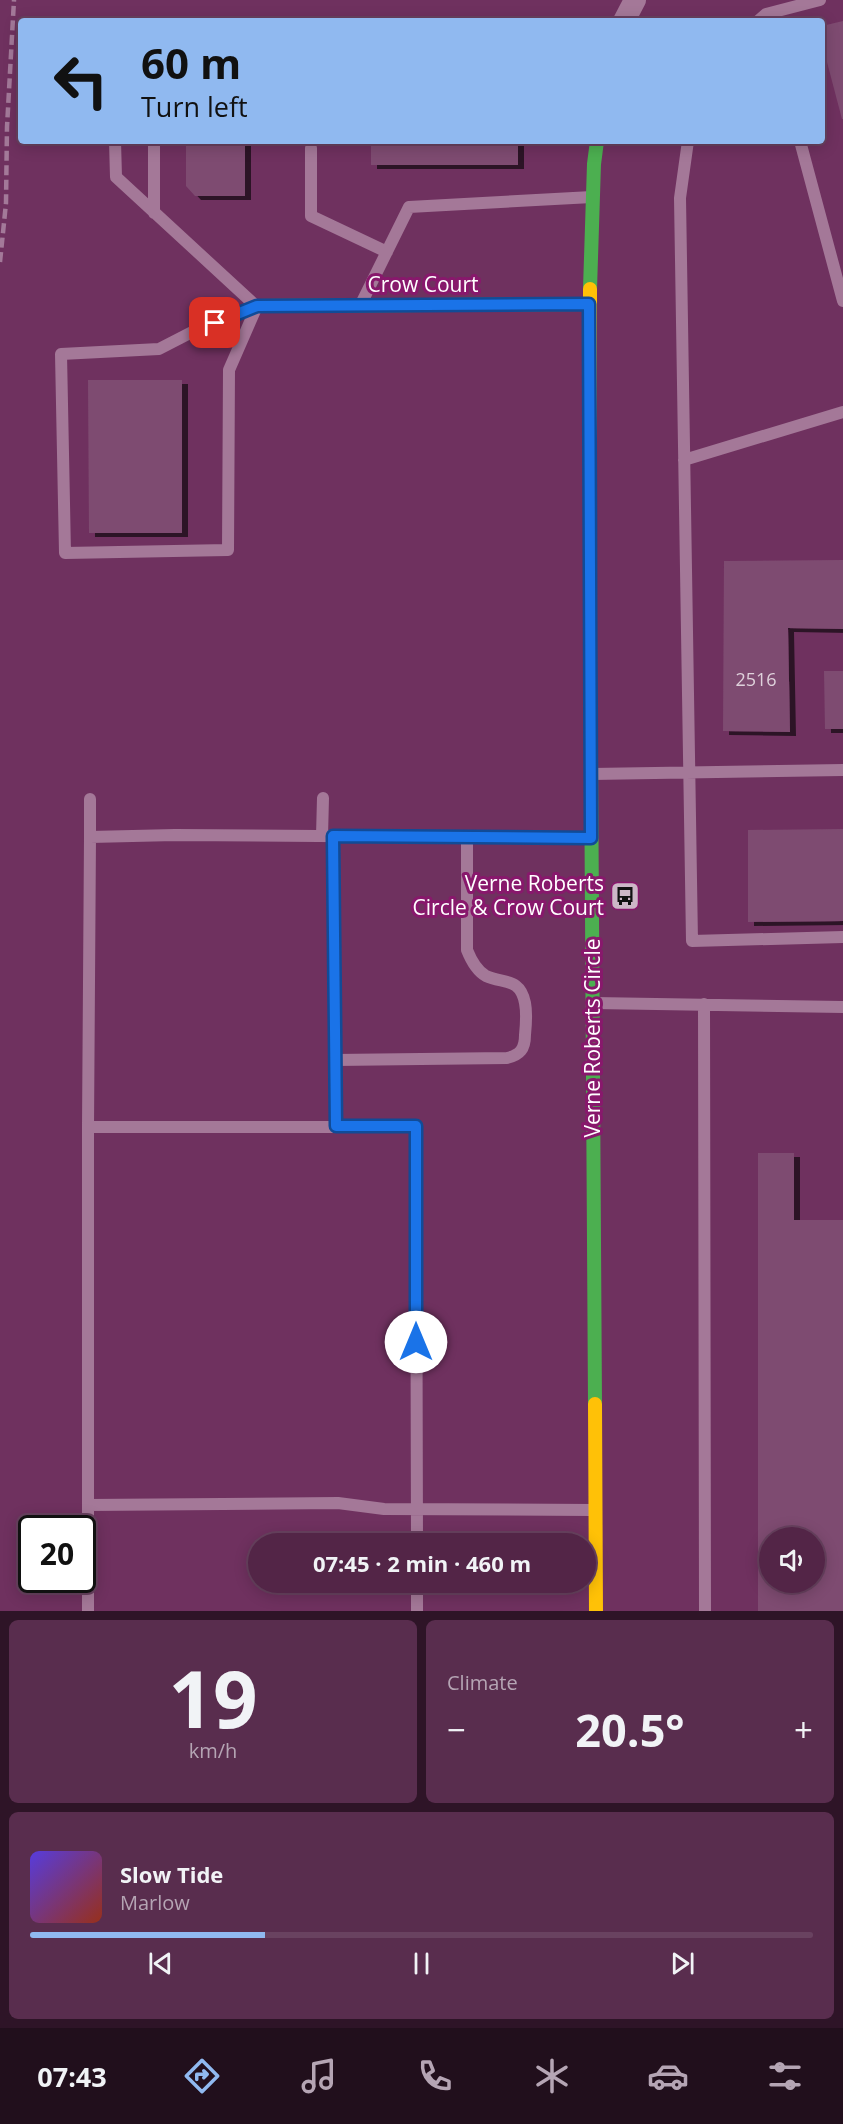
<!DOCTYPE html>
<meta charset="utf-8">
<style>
body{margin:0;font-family:"Open Sans",sans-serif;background:#592d4e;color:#f1f3f6;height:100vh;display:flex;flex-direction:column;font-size:22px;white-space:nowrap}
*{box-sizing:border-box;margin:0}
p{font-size:20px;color:#b5a5b4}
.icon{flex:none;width:33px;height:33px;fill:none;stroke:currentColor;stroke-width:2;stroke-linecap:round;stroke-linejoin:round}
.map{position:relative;height:1611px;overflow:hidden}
.sheet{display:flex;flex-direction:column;gap:9px;padding:9px;background:#2e1427;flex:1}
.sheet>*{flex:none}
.top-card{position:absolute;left:18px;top:18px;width:807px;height:126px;border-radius:6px;box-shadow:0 3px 15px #0003,0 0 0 2px #694260;background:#90b9f0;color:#111;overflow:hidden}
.controls{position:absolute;left:759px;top:1527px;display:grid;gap:12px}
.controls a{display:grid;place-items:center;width:66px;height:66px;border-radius:50%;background:#532547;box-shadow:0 3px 15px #0003,0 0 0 2px #694260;font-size:30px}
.speed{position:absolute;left:18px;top:1515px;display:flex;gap:12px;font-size:30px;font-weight:700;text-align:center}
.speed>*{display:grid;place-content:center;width:78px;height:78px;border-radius:50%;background:#532547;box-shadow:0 3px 15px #0003,0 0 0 2px #694260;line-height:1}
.speed .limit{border:3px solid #111;border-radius:9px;background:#fff;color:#111}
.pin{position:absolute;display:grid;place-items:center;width:51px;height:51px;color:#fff;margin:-26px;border-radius:12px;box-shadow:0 3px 9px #0006}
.me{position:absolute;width:66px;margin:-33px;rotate:0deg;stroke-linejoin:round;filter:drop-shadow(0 0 4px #0008)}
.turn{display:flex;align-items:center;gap:21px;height:126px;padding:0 24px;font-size:27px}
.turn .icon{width:78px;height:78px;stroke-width:2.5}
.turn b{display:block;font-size:42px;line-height:51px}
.big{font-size:45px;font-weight:700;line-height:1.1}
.sheet .card{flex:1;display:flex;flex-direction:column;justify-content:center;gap:9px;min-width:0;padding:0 21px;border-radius:9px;background:#592d4e}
.sheet .dial{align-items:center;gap:0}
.dial b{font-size:78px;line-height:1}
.song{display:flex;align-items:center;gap:18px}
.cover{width:72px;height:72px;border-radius:9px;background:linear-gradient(135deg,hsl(250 70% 55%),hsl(10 70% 35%))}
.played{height:6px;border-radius:3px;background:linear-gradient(90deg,#90b9f0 30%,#694260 30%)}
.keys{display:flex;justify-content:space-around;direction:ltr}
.heat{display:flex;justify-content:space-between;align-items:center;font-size:33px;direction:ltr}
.sheet .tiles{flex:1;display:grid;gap:9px;grid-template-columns:1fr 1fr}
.card:last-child{grid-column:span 2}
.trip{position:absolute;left:248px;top:1533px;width:348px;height:60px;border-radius:30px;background:#532547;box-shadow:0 3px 15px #0003,0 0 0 2px #694260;font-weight:700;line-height:60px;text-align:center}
.tabs{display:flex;height:96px;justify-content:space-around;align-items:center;background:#210f1c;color:#b5a5b4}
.tabs .icon{width:42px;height:42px}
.tabs .selected{color:#90b9f0}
.tabs b{font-size:27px;color:#f1f3f6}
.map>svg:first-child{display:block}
</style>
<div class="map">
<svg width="843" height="1611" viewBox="0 0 843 1611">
<defs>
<filter id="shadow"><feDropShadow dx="6" dy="4" stdDeviation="0" flood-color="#0009"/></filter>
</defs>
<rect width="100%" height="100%" fill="#6f315f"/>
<path fill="#7e4b71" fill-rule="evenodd" filter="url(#shadow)" d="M843,21v98h-1l-20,-76v-17z
M186,141h59v55h-50l-9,-10z
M371,141h147v24h-147z
M88,380h94v153h-93z
M843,560v69l-55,-1 2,104 -67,-1 1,-170z
M824,671h19v58h-18z
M843,829v92l-95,1v-92z
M758,1153h36v67h49v391h-85zM770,1538h44v44h-44z"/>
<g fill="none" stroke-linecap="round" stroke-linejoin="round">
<path stroke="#a47898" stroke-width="12" d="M758,21l8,-7 54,-14
M115,141l1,36 140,129
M154,141v72
M688,141l-8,57 12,743 151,-4
M800,141l43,160
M311,148v68l76,36
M362,302l47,-95 183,-10
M257,306l-28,64 -1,180 -163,3 -4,-199 98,-5 35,-18z
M684,460l159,-48
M592,774l251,-4
M90,799v38
M322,836l1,-38
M333,836l3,290
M594,1003l249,4
M704,1004l1,607
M335,1060l172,-2c13,-3 18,-9 18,-23 1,-10 2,-22 0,-32 -5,-26 -22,-19 -39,-27 -9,-5 -15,-16 -19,-26v-113
M88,1127h328l1,417
M88,1505l250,-2 46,6 209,1
M417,1582v29
M88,1611v-484l2,-290 85,-2 415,3"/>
<path stroke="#a47898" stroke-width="22" d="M624,21l11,-21"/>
<path stroke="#4caf50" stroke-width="14" d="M590,289l4,-125 3,-23
M257,306l332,-2
M591,752l4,652"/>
<path stroke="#ffc107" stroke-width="14" d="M590,289v229
M595,1404l1,207"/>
<path stroke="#c62828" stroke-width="14" d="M590,518l1,234"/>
<path stroke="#a37999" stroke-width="4.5" stroke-dasharray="10 4.5" stroke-linecap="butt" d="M0,262l6,-59 1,-76 7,-127"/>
</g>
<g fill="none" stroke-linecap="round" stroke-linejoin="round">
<g stroke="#114b97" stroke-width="15">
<path id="route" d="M215,323l42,-17 332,-2 2,534 -258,-2 3,290h80v216"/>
</g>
<use href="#route" stroke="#1a73e8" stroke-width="10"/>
</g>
<defs>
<g id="bus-square" transform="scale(1.5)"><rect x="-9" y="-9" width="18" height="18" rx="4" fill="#cdb7c7" stroke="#88186c"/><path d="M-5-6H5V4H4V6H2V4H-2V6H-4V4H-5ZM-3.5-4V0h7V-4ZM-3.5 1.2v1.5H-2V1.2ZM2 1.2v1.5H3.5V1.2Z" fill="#111"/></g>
</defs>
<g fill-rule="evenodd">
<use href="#bus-square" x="625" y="896"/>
</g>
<g text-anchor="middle" stroke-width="6" stroke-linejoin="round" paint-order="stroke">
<g font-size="18" fill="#dfd2dc">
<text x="756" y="686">2516</text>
</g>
<g font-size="21" fill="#fff" stroke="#88186c">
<text x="423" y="292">Crow Court</text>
<text transform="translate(593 1038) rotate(-90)" y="7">Verne Roberts Circle</text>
</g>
<g font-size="21" fill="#fff" stroke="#88186c" text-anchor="end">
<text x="604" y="891">Verne Roberts<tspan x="604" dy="24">Circle &amp; Crow Court</tspan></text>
</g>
</g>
</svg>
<div class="controls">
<a><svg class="icon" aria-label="sound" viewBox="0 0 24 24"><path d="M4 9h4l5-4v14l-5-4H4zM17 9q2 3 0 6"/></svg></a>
</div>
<div class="speed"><div class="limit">20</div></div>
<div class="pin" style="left:215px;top:323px;background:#d93025"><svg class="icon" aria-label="arrive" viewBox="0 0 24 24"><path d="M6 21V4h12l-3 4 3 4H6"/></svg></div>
<svg class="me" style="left:416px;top:1342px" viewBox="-20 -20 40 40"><circle r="19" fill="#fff"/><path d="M0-13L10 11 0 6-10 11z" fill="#1a73e8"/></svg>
<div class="trip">07:45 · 2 min · 460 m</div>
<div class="top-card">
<div class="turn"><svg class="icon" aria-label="left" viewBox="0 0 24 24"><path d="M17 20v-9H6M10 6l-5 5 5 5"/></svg><div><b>60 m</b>Turn left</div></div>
</div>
</div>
<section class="sheet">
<div class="tiles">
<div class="card dial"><b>19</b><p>km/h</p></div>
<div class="card"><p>Climate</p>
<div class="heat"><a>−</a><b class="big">20.5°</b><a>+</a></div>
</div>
<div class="card">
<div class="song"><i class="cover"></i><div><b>Slow Tide</b><p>Marlow</p></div></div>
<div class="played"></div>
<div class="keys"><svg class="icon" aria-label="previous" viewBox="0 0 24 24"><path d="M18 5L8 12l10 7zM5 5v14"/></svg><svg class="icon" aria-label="pause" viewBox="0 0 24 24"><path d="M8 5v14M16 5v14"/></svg><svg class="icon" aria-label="next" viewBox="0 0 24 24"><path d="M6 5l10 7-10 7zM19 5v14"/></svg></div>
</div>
</div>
</section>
<nav class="tabs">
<b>07:43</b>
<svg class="icon selected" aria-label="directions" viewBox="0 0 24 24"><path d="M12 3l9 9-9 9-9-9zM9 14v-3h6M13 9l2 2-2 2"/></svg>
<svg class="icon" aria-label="music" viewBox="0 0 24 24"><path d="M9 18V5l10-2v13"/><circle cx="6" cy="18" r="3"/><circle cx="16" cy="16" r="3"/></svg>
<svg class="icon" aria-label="phone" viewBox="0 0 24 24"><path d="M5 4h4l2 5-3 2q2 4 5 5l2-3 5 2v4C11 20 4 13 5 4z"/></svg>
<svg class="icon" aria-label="climate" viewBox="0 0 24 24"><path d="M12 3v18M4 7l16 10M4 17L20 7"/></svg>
<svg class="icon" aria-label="car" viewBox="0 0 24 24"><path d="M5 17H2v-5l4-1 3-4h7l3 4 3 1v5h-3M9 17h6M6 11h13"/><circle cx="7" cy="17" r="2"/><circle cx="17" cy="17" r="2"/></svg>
<svg class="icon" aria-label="filters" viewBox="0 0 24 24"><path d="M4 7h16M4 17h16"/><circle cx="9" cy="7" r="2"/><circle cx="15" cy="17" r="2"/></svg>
</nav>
